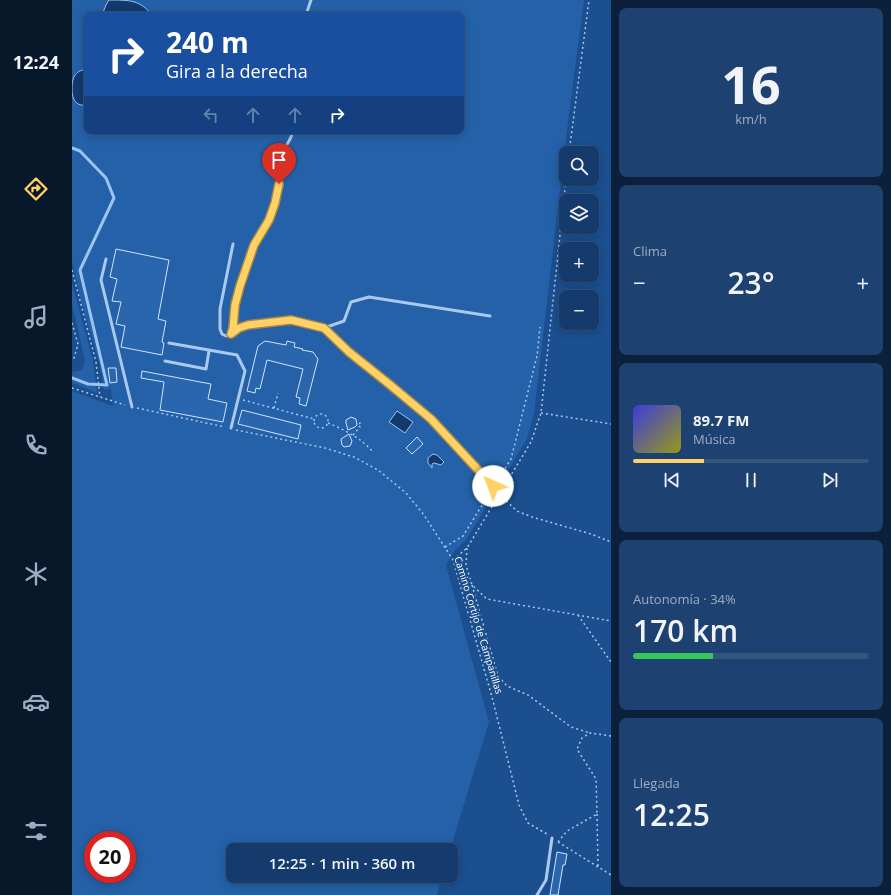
<!DOCTYPE html>
<html lang="es">
<meta charset="utf-8">
<style>
body{margin:0;font-family:"Open Sans",sans-serif;background:#1d4271;color:#f1f3f6;height:100vh;display:flex;flex-direction:column;font-size:15px;white-space:nowrap}
*{box-sizing:border-box;margin:0}
p{font-size:13px;color:#9dadc1}
.icon{flex:none;width:22px;height:22px;fill:none;stroke:currentColor;stroke-width:2;stroke-linecap:round;stroke-linejoin:round}
.map{position:relative;flex:1;overflow:hidden}
.panel{display:flex;flex-direction:column;gap:8px;padding:8px;background:#0b203b;width:280px}
.panel>*{flex:none}
.hud{position:absolute;left:12px;top:12px;width:380px;height:122px;border-radius:8px;box-shadow:0 2px 10px #0003,0 0 0 1px #33557e;background:#1a4fa0;color:#fff;overflow:hidden}
.tools{position:absolute;left:487px;top:146px;display:grid;gap:8px}
.tools a{display:grid;place-items:center;width:40px;height:40px;border-radius:8px;background:#143b6b;box-shadow:0 2px 10px #0003,0 0 0 1px #33557e;font-size:20px}
.speed{position:absolute;left:12px;top:831px;display:flex;gap:8px;font-size:20px;font-weight:700;text-align:center}
.speed>*{display:grid;place-content:center;width:52px;height:52px;border-radius:50%;background:#143b6b;box-shadow:0 2px 10px #0003,0 0 0 1px #33557e;line-height:1}
.speed .limit{border:6px solid #d22;background:#fff;color:#111}
.pin{position:absolute;display:grid;place-items:center;width:34px;height:34px;color:#fff;margin:-41px -17px;border-radius:50% 50% 50% 0;rotate:-45deg;box-shadow:0 0 4px #0007}
.pin .icon{rotate:45deg}
.me{position:absolute;width:44px;margin:-22px;rotate:317deg;stroke-linejoin:round;filter:drop-shadow(0 0 3px #0008)}
.turn{display:flex;align-items:center;gap:14px;height:84px;padding:0 16px;font-size:18px}
.turn .icon{width:52px;height:52px;stroke-width:2.5}
.turn b{display:block;font-size:28px;line-height:34px}
.lanes{display:flex;align-items:center;height:38px;padding:0 16px;background:#0003;justify-content:center;gap:20px;direction:ltr}
.lanes .off{opacity:.35}
.big{font-size:30px;font-weight:600;line-height:1.1}
.panel .widget{flex:1;display:flex;flex-direction:column;justify-content:center;gap:6px;min-width:0;padding:0 14px;border-radius:8px;background:#1d4271}
.panel .dial{align-items:center;gap:0}
.dial b{font-size:52px;line-height:1}
.song{display:flex;align-items:center;gap:12px}
.cover{width:48px;height:48px;border-radius:6px;background:linear-gradient(135deg,hsl(240 70% 55%),hsl(60 70% 35%))}
.played{height:4px;border-radius:2px;background:linear-gradient(90deg,#ffd166 30%,#33557e 30%)}
.keys{display:flex;justify-content:space-around;direction:ltr}
.heat{display:flex;justify-content:space-between;align-items:center;font-size:22px;direction:ltr}
.charge{height:6px;border-radius:3px;background:linear-gradient(90deg,#34c759 34%,#33557e 0)}
.trip{position:absolute;left:154px;top:843px;width:232px;height:40px;border-radius:8px;background:#143b6b;box-shadow:0 2px 10px #0003,0 0 0 1px #33557e;font-weight:600;line-height:40px;text-align:center}
main{display:flex;flex:1;min-height:0}
.menu{display:flex;flex-direction:column;width:72px;justify-content:space-around;align-items:center;background:#08182b;color:#9dadc1}
.menu .icon{width:28px;height:28px}
.menu .selected{color:#ffd166}
.menu b{font-size:18px;color:#f1f3f6}
.map>svg:first-child{display:block}
</style>
<main>
<nav class="menu">
<b>12:24</b>
<svg class="icon selected" aria-label="directions" viewBox="0 0 24 24"><path d="M12 3l9 9-9 9-9-9zM9 14v-3h6M13 9l2 2-2 2"/></svg>
<svg class="icon" aria-label="music" viewBox="0 0 24 24"><path d="M9 18V5l10-2v13"/><circle cx="6" cy="18" r="3"/><circle cx="16" cy="16" r="3"/></svg>
<svg class="icon" aria-label="phone" viewBox="0 0 24 24"><path d="M5 4h4l2 5-3 2q2 4 5 5l2-3 5 2v4C11 20 4 13 5 4z"/></svg>
<svg class="icon" aria-label="climate" viewBox="0 0 24 24"><path d="M12 3v18M4 7l16 10M4 17L20 7"/></svg>
<svg class="icon" aria-label="car" viewBox="0 0 24 24"><path d="M5 17H2v-5l4-1 3-4h7l3 4 3 1v5h-3M9 17h6M6 11h13"/><circle cx="7" cy="17" r="2"/><circle cx="17" cy="17" r="2"/></svg>
<svg class="icon" aria-label="filters" viewBox="0 0 24 24"><path d="M4 7h16M4 17h16"/><circle cx="9" cy="7" r="2"/><circle cx="15" cy="17" r="2"/></svg>
</nav>
<div class="map">
<svg width="539" height="895" viewBox="0 0 539 895">
<rect width="100%" height="100%" fill="#1b4f8f"/>
<path fill="#2461a8" fill-rule="evenodd" d="M0,0h512l-16,122 -34,291 -7,26 -61,101 -11,10 -9,15 43,157 -39,128h-217v26h209l-5,19h-365v-504l41,15 -2,-17 -7,1 -4,-25 -19,-64 -9,-39zM15,15h374v116h-374zM21,840h34v34h-34z
M0,283l21,78 4,32 -25,-10v-11l10,-2 3,-9 -13,-57z"/>
<path fill="#123a6d" stroke="#9cc4f0" d="M37,0c21,0 31,0 43,15h-50l4,-10z
M15,69v36c-11,2 -15,-6 -15,-15 0,-12 2,-19 15,-21z
M325,411l16,11 -8,11 -16,-11z
M361,454l4,1 7,7 -3,3 -7,-2 -2,1v4l-4,-5v-5z"/>
<g fill="none" stroke-linecap="round" stroke-linejoin="round">
<path stroke="#9cc4f0" stroke-width="3" d="M0,148l8,3 26,27 8,20 -34,72 27,115 -19,-1 -16,-6"/>
</g>
<path fill="#2a66ad" stroke="#cfe3fa" d="M44,249l53,11 -11,59 8,2 -4,21 2,1 -2,12 -41,-8 4,-21 -9,-2 5,-22 -9,-1 5,-22 -7,-2z
M193,341l21,4 1,-4 8,2 -1,4 9,2 -1,1 11,2 5,7 -12,47 -7,-2 1,-6 -4,-1 7,-28 -36,-9 -7,29 -4,-1 -1,5 -8,-2 11,-45z
M36,368h8l1,14 -7,1z
M70,371l69,13 -3,15 19,4 -4,19 -63,-12 4,-28 -23,-4z
M170,410l59,15 -3,14 -60,-15z
M279,417l5,2 1,6 -2,2 -7,3 -2,-7v-3z
M277,434l3,7 -1,3 -1,2 -6,1 -2,-2 -1,-6z
M345,437l6,7 -11,10 -6,-6z
M485,852l10,2 -2,11h-2l-5,30h-8z"/>
<g fill="none" stroke-linecap="round" stroke-linejoin="round">
<path stroke="#a9c9ee" stroke-width="1.5" stroke-dasharray="2 3" stroke-linecap="butt" d="M497,153l20,-153
M0,270l24,92 4,35
M0,323l6,21 -4,14 -2,-1
M0,388l53,17
M171,400l71,19
M65,408l88,19
M202,408l4,-15
M469,413l70,11
M242 421a7 7 0 1 1 14 0a7 7 0 1 1-14 0Z
M256,423c15,6 33,15 44,28
M164,430l89,18 29,9 24,13 28,23 18,22 29,45 39,137 27,108 9,18 19,11
M281,435l7,-8 -2,-2 4,-4
M425,481l14,-22 26,-103 3,-29
M427,494l18,17 15,6 59,17 20,8
M373,547l18,-11 28,-45
M395,548l-1,17 6,20 15,14 124,22
M381,560l14,-12 64,-106 10,-29 25,-234
M400,585l26,91 9,10 21,9 43,32 19,6
M506,615l33,47
M525,814l1,53
M486,842l53,33
M486,842l9,-11 30,-17 -1,-35 -19,-30 5,-11 8,-5 21,3"/>
<path stroke="#a9c9ee" stroke-width="3" d="M234,15l5,-15
M161,244l-13,65v20l2,5 4,2 5,-2c4,-10 2,-20 4,-30 3,-14 7,-28 12,-41 7,-21 21,-38 28,-59 5,-15 2,-32 6,-48 3,-9 10,-15 12,-25
M34,259l-5,21 31,127
M252,328l20,-7 7,-19 18,-5 121,19
M159,334l8,-6 10,-3 42,-5 33,8 25,24 40,32 42,35 62,67
M97,343l68,12 8,16 -14,57
M93,361l41,8 3,-18
M465,895l9,-15 6,-42"/>
</g>
<g fill="none" stroke-linecap="round" stroke-linejoin="round">
<g stroke="#a68842" stroke-width="10">
<path id="route" d="M207,184l-4,19 -6,17 -15,25 -14,41 -5,19 -2,23 -2,6 8,-6 9,-3 43,-5 33,8 25,24 40,32 42,35 62,67"/>
</g>
<use href="#route" stroke="#ffd166" stroke-width="7"/>
</g>
<g text-anchor="middle" stroke-width="4" stroke-linejoin="round" paint-order="stroke">
<g font-size="10" fill="#fff" stroke="#1b4f8f">
<text transform="translate(407 625) rotate(73)" y="4">Camino Cortijo de Campanillas</text>
</g>
</g>
</svg>
<div class="tools">
<a><svg class="icon" aria-label="search" viewBox="0 0 24 24"><circle cx="10" cy="10" r="6"/><path d="M15 15l6 6"/></svg></a>
<a><svg class="icon" aria-label="layers" viewBox="0 0 24 24"><path d="M12 4l9 5-9 5-9-5zM3 14l9 5 9-5"/></svg></a>
<a>+</a>
<a>−</a>
</div>
<div class="speed"><div class="limit">20</div></div>
<div class="pin" style="left:207px;top:184px;background:#d93025"><svg class="icon" aria-label="arrive" viewBox="0 0 24 24"><path d="M6 21V4h12l-3 4 3 4H6"/></svg></div>
<svg class="me" style="left:421px;top:486px" viewBox="-20 -20 40 40"><circle r="19" fill="#fff"/><path d="M0-13L10 11 0 6-10 11z" fill="#ffd166"/></svg>
<div class="trip">12:25 · 1 min · 360 m</div>
<div class="hud">
<div class="turn"><svg class="icon" aria-label="right" viewBox="0 0 24 24"><path d="M7 20v-9h11M14 6l5 5-5 5"/></svg><div><b>240 m</b>Gira a la derecha</div></div>
<div class="lanes"><svg class="icon off" aria-label="left" viewBox="0 0 24 24"><path d="M17 20v-9H6M10 6l-5 5 5 5"/></svg><svg class="icon off" aria-label="ahead" viewBox="0 0 24 24"><path d="M12 20V5M6 11l6-6 6 6"/></svg><svg class="icon off" aria-label="ahead" viewBox="0 0 24 24"><path d="M12 20V5M6 11l6-6 6 6"/></svg><svg class="icon" aria-label="right" viewBox="0 0 24 24"><path d="M7 20v-9h11M14 6l5 5-5 5"/></svg></div>
</div>
</div>
<section class="panel">
<div class="widget dial"><b>16</b><p>km/h</p></div>
<div class="widget"><p>Clima</p>
<div class="heat"><a>−</a><b class="big">23°</b><a>+</a></div>
</div>
<div class="widget">
<div class="song"><i class="cover"></i><div><b>89.7 FM</b><p>Música</p></div></div>
<div class="played"></div>
<div class="keys"><svg class="icon" aria-label="previous" viewBox="0 0 24 24"><path d="M18 5L8 12l10 7zM5 5v14"/></svg><svg class="icon" aria-label="pause" viewBox="0 0 24 24"><path d="M8 5v14M16 5v14"/></svg><svg class="icon" aria-label="next" viewBox="0 0 24 24"><path d="M6 5l10 7-10 7zM19 5v14"/></svg></div>
</div>
<div class="widget"><p>Autonomía · 34%</p><b class="big">170 km</b><div class="charge"></div></div>
<div class="widget"><p>Llegada</p><b class="big">12:25</b></div>
</section>
</main>
